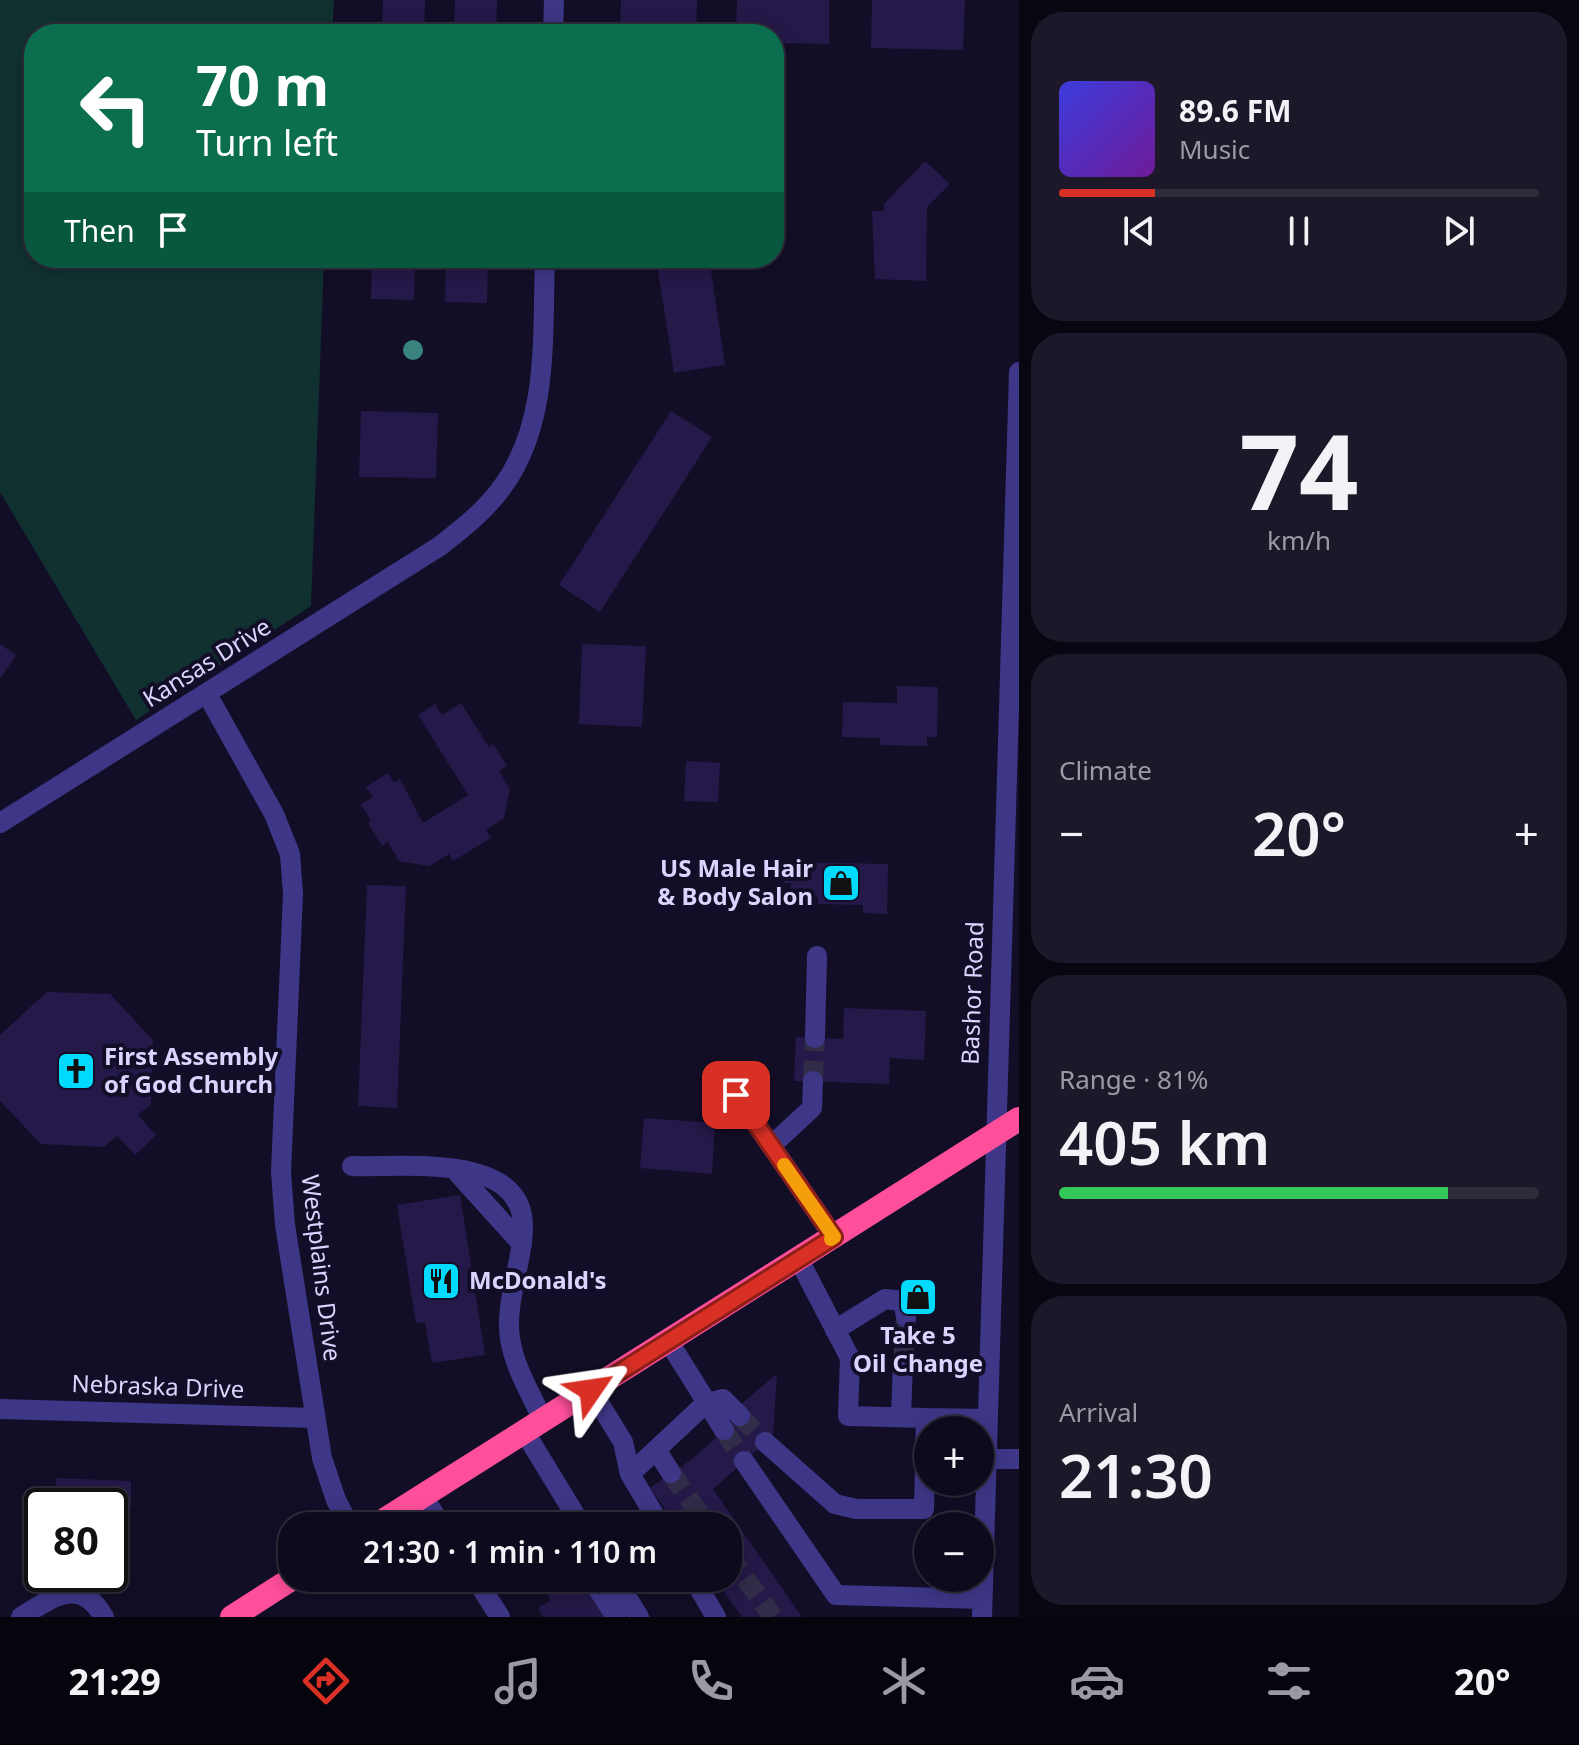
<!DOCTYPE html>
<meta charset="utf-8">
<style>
body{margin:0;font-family:"Noto Sans",sans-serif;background:#1c182a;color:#f1f3f6;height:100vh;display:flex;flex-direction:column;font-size:30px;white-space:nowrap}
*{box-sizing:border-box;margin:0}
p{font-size:26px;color:#9b9aa4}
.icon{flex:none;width:44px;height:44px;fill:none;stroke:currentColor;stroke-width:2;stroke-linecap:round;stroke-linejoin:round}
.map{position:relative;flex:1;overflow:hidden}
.side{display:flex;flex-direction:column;gap:12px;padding:12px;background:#080610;width:560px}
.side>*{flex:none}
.top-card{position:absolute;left:24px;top:24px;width:760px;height:244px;border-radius:32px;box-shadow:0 4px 20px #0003,0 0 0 2px #2e2b3b;background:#0b6e4f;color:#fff;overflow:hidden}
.controls{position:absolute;left:914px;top:1416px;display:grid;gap:16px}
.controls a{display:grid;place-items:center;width:80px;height:80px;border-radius:50%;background:#0e0a1d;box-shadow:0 4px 20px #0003,0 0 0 2px #2e2b3b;font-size:40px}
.speed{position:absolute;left:24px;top:1488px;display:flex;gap:16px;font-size:40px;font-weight:700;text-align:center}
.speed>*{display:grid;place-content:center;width:104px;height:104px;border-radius:50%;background:#0e0a1d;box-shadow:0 4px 20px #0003,0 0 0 2px #2e2b3b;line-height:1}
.speed .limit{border:4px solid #111;border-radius:12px;background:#fff;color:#111}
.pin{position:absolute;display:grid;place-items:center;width:68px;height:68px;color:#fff;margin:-34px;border-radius:16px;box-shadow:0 4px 12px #0006}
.me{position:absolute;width:88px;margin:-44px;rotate:58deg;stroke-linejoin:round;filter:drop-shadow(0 0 6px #0008)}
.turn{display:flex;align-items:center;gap:28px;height:168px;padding:0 40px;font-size:36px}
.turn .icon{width:104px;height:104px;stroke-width:2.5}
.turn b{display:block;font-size:56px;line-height:68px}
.then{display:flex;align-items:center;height:76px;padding:0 40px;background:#0003;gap:16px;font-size:30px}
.big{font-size:60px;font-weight:600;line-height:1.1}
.side .card{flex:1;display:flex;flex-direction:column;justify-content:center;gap:12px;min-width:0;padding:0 28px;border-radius:32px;background:#1c182a}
.side .dial{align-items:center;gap:0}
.dial b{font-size:104px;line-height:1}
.song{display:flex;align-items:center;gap:24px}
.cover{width:96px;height:96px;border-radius:12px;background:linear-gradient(135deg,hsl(240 70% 55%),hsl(280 70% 35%))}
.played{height:8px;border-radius:4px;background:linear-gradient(90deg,#d93025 20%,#2e2b3b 20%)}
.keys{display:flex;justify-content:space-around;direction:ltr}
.heat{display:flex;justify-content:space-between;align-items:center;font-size:44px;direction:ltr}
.charge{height:12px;border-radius:6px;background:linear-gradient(90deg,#34c759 81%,#2e2b3b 0)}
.trip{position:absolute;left:278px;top:1512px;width:464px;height:80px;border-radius:32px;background:#0e0a1d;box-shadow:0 4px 20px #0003,0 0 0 2px #2e2b3b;font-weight:600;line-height:80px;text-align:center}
.menu{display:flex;height:128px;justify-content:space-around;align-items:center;background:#06040c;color:#9b9aa4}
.menu .icon{width:56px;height:56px}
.menu .on{color:#d93025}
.menu b{font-size:36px;color:#f1f3f6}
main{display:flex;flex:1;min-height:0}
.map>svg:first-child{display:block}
</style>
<main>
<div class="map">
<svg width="1019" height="1617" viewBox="0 0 1019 1617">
<rect width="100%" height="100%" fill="#130e27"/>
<path fill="#113131" d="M0,0h334l-2,34h-298v224h290l-13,348 -175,114 -136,-228z"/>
<path fill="#251949" d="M383,0h42l-1,34h-42z
M455,0h42l-1,34h-42z
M621,0h76l-1,34h-76z
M737,0h92v44l-55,-1v-9h-38z
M872,0h93l-2,50 -92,-2z
M925,161l25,23 -23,23 -1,74 -51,-2 -3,-68h12v-7z
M372,258h43l-1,42 -43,-1z
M446,258h42l-1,45 -42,-1z
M656,258h53l16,107 -51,8z
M361,411l77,2 -2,65 -77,-1z
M671,411l41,26 -112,175 -41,-27z
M0,644l16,11 -16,24z
M582,644l64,2 -4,81 -63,-3z
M897,686l41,1 -1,50h-10v9l-47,-1v-7l-38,-1 1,-35 54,1z
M461,703l28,44 4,-3 14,22 -8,5 11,18 -6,29 -18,12 5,8 -38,23 -4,-7 -20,12 -30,-5 -11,-19 -6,4 -14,-23 3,-2 -10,-17 12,-7 -7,-10 22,-14 6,10 6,-4 23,44 45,-28 -50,-80 17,-11 7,11z
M686,761l34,2 -2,39 -34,-1z
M784,862l104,2 -1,50 -24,-1v-8l-45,-1v-7l-28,-1 1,-13h-7z
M367,885l39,1 -9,222 -39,-2z
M47,992l63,2 43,46 -2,64 -13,11 18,20 -21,20 -18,-19 -13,11 -63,-3 -41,-43v-66z
M844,1008l82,3 -2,49 -34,-2 -1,26 -95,-3 2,-44 47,2z
M644,1118l71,5 -3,51 -72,-6z
M460,1195l25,160 -53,8 -7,-41 -9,1 -19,-118z
M777,1374l-4,62 -60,53 89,128h-60l-28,-39h14v-52h-51l-27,-38 42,-29 48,-43 1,-12z
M56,1478l75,3v27l-76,-2z
M537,1578h47l25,39h-66l-5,-9 13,-8z"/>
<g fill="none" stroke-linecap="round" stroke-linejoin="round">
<path stroke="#312c47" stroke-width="20" stroke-dasharray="20 10" stroke-linecap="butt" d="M813,1081l2,-43
M903,1362l3,-45
M740,1416l25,26
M724,1430l20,31
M671,1473l37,53
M728,1554l45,63"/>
<path stroke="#3e3788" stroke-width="20" d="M553,34l1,-34
M207,694l67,120 16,40 3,40 -12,278 4,53 37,233 14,42 14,26
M0,823l440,-277c23,-18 46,-36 63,-60 47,-65 39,-152 42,-228
M815,1038l2,-82
M736,1095l98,142
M771,1146l41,-38 1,-27
M352,1166c51,2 170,-14 171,60 0,33 -14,64 -14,97 -1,34 20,67 34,97
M455,1170l67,74
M799,1260l51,98 -2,58 78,2
M835,1330l50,-31 18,2 3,16
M669,1342l55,88
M591,1390l32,52 7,32 31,52
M0,1409l314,9
M901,1417l2,-55
M524,1431l58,95
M765,1442l70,62 21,5h68l2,-91 62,1
M657,1451l14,22
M987,1459h32
M744,1461l92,134 146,4
M630,1474l75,-70 18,-5 17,17
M423,1496l19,30
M475,1578l25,39
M591,1578l25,39
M615,1578l24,39
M693,1578l23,39
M21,1617c31,-19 59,-42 83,0
M982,1617l37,-1245"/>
<path stroke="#ff4f9b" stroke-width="24" d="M375,1526l644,-407
M232,1617l61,-39"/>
</g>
<circle fill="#3a8480" cx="413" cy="350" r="10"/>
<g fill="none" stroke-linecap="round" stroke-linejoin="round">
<g stroke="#8d1f18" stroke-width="20">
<path id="route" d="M591,1390l243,-153 -98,-142"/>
</g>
<use href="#route" stroke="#d93025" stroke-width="14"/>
<path stroke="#f59e0b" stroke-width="14" d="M784,1165l50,72 -3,2"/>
</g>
<defs>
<g id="shop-square" transform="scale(2)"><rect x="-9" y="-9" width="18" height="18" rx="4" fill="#00daff" stroke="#130e27"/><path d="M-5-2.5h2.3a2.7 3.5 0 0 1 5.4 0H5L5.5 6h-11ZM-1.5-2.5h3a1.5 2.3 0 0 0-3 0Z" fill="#111"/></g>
<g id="church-square" transform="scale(2)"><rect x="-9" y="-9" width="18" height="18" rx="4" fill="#00daff" stroke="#130e27"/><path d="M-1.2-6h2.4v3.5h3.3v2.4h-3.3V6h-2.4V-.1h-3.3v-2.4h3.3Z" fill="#111"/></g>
<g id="restaurant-square" transform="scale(2)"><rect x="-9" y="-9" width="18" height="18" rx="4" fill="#00daff" stroke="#130e27"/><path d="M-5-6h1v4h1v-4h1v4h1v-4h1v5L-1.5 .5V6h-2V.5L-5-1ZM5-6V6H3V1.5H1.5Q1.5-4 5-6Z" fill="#111"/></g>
</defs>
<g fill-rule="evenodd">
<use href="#shop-square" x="841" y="883"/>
<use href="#church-square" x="76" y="1071"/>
<use href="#restaurant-square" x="441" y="1281"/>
<use href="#shop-square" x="918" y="1297"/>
</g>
<g text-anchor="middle" stroke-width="8" stroke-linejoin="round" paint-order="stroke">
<g font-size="24" fill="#dbd4ff" stroke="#130e27">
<text transform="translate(207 663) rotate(-32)" y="8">Kansas Drive</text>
<text transform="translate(973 993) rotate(-88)" y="8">Bashor Road</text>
<text transform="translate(321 1268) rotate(83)" y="8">Westplains Drive</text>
<text transform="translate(158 1387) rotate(2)" y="8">Nebraska Drive</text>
</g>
<g font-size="24" font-weight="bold" fill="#dbd4ff" stroke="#130e27" text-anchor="start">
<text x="813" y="877" text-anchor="end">US Male Hair<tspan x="813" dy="28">&amp; Body Salon</tspan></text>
<text x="104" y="1065">First Assembly<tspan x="104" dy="28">of God Church</tspan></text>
<text x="469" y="1289">McDonald's</text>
<text x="918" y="1344" text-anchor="middle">Take 5<tspan x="918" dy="28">Oil Change</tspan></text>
</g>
</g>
</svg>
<div class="controls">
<a>+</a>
<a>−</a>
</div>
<div class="speed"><div class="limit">80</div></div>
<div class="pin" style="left:736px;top:1095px;background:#d93025"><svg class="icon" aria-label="arrive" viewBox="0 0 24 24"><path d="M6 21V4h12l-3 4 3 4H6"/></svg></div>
<svg class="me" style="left:591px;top:1390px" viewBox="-20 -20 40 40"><path d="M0-17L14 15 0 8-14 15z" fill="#d93025" stroke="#fff" stroke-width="4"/></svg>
<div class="trip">21:30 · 1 min · 110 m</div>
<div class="top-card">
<div class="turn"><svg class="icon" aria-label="left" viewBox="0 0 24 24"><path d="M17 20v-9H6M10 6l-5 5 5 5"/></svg><div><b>70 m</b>Turn left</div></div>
<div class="then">Then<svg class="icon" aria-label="arrive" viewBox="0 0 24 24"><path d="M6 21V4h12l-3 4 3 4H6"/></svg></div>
</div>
</div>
<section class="side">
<div class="card">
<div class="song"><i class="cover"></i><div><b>89.6 FM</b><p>Music</p></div></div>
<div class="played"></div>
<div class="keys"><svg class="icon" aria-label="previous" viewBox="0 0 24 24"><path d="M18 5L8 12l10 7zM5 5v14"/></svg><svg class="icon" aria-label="pause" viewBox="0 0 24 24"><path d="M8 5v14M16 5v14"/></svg><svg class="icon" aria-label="next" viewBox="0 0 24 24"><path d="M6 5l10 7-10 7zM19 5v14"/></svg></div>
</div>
<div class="card dial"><b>74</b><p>km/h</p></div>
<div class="card"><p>Climate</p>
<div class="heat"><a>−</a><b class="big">20°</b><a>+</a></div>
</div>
<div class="card"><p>Range · 81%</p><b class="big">405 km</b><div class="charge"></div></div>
<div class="card"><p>Arrival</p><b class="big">21:30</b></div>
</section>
</main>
<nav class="menu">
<b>21:29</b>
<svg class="icon on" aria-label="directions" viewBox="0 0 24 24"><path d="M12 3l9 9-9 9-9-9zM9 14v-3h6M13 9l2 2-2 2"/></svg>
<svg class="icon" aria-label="music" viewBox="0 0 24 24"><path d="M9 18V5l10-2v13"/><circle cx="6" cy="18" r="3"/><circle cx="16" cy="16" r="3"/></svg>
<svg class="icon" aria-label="phone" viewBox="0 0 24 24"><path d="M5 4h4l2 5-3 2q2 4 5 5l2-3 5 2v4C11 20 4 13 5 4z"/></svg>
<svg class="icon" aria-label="climate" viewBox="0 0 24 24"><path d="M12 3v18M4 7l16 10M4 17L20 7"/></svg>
<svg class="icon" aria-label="car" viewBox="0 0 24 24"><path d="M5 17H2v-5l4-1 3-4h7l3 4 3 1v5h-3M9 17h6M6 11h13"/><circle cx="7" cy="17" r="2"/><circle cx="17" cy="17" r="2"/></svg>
<svg class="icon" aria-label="filters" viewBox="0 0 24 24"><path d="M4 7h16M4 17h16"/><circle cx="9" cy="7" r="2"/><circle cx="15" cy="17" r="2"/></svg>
<b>20°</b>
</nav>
